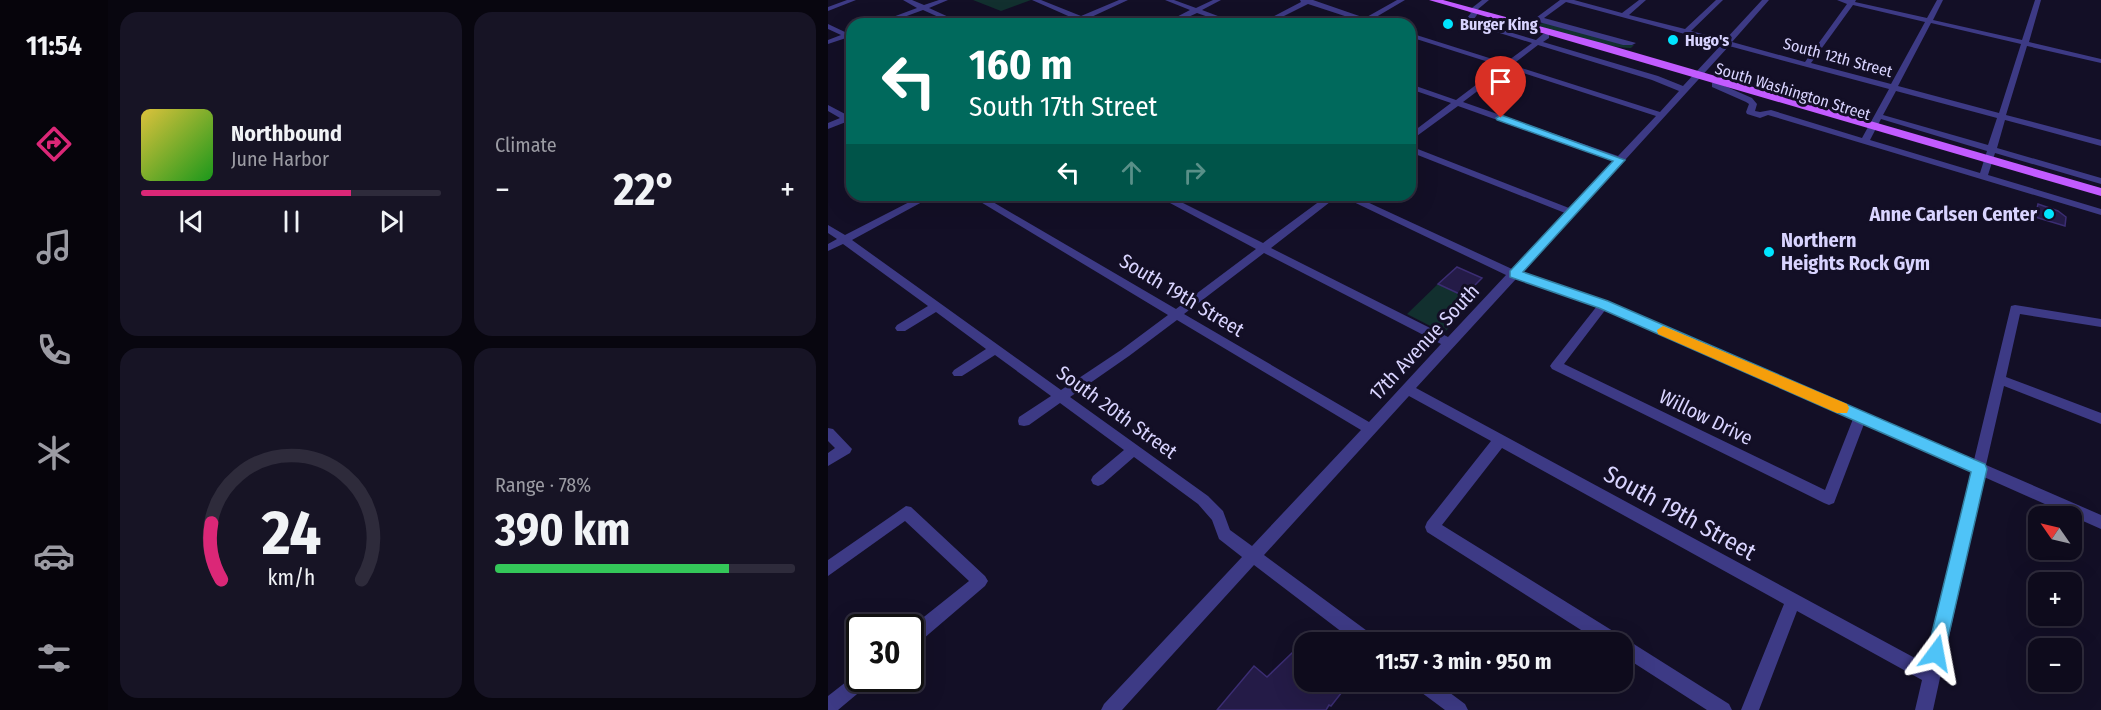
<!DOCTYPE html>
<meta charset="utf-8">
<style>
body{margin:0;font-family:"Fira Sans Condensed",sans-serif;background:#171425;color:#f1f3f6;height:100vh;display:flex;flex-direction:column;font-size:22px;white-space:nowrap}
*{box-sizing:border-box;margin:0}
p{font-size:20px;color:#9b9ba3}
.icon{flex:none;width:33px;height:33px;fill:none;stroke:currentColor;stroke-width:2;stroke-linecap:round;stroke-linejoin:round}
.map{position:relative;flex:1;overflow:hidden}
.details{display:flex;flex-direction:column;gap:12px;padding:12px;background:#08060f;width:720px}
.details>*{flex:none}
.guide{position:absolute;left:18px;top:18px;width:570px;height:183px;border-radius:18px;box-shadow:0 6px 24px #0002,0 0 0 2px #2e2b3b;background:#00695c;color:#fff;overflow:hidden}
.needle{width:39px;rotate:304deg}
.tools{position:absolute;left:1200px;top:506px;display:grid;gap:12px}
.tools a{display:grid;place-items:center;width:54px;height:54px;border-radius:12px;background:#0e0b1c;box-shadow:0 6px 24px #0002,0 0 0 2px #2e2b3b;font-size:30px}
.speed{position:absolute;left:18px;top:614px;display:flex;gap:12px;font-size:30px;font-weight:700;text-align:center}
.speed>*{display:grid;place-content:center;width:78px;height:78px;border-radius:50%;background:#0e0b1c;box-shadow:0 6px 24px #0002,0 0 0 2px #2e2b3b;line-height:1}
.speed .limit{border:3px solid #111;border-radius:9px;background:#fff;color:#111}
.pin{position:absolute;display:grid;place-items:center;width:51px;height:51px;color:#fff;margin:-62px -26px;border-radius:50% 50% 50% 0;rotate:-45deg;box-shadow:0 0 6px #0007}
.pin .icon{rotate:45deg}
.me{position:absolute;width:66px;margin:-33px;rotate:13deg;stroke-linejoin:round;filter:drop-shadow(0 0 4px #0008)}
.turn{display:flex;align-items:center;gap:21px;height:126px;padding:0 24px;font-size:27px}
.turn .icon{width:78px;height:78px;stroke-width:2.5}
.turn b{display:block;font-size:42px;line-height:51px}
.lanes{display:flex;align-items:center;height:57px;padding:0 24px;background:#0003;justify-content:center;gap:30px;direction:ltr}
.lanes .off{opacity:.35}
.big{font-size:45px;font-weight:700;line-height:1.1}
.details .tile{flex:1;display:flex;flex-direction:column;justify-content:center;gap:9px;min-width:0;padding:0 21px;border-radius:18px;background:#171425}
.details .dial{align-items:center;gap:0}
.dial svg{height:156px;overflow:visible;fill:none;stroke:#2e2b3b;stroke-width:7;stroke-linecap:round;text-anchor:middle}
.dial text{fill:#f1f3f6;stroke:none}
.song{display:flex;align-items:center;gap:18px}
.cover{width:72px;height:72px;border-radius:9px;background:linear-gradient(135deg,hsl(50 70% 55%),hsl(120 70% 35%))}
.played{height:6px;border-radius:3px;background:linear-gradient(90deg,#db2777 70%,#2e2b3b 70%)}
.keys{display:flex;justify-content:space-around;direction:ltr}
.heat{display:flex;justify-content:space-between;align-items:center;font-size:33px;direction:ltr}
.charge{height:9px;border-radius:4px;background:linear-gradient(90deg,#34c759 78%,#2e2b3b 0)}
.details .tiles{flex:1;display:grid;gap:12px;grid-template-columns:repeat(2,1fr)}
.trip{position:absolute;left:466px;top:632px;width:339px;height:60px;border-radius:18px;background:#0e0b1c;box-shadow:0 6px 24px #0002,0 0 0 2px #2e2b3b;font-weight:700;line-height:60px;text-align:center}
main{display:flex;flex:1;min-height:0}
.tabs{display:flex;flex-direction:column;width:108px;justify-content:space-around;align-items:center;background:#06040b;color:#9b9ba3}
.tabs .icon{width:42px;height:42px}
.tabs .selected{color:#db2777}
.tabs b{font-size:27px;color:#f1f3f6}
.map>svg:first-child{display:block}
</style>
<main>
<nav class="tabs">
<b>11:54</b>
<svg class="icon selected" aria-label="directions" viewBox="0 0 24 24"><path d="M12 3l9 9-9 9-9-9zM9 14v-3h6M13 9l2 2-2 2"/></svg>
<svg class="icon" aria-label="music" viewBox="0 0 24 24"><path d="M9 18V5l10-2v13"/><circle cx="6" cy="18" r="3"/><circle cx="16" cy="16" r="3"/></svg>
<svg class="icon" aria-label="phone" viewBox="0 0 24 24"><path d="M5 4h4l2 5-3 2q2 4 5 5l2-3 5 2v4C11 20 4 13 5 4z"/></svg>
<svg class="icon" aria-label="climate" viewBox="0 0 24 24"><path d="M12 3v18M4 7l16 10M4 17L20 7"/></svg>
<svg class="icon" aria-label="car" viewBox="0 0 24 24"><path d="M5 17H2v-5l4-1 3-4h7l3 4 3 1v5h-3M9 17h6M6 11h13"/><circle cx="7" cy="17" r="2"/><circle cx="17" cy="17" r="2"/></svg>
<svg class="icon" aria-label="filters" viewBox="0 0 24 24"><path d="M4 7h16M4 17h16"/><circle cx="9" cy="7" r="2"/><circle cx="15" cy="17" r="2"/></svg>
</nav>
<section class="details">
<div class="tiles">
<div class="tile">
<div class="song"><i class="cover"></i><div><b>Northbound</b><p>June Harbor</p></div></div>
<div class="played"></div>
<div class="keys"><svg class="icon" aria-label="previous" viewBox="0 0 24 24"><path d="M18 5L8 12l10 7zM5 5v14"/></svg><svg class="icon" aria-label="pause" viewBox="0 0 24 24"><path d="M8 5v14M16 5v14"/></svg><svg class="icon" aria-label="next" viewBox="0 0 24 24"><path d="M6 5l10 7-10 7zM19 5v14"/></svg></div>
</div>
<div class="tile"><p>Climate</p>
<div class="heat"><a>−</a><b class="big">22°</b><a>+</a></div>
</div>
<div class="tile dial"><svg viewBox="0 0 100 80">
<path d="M14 69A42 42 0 1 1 86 69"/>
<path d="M14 69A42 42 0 0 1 9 40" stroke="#db2777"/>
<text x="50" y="56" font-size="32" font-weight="700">24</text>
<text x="50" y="72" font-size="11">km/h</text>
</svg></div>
<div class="tile"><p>Range · 78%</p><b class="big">390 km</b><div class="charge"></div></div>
</div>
</section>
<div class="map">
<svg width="1273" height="710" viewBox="0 0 1273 710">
<rect width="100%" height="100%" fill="#130f26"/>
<path fill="#12302f" d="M145,0h58l-30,11z
M717,22l80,23h9l-3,3c-17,1 -79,-15 -93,-23z
M610,284l36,17 -30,32 -37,-19z"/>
<path fill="#241b47" stroke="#3b2d73" stroke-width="1.5" d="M1210,204l20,7 8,6 -1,9 -30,-9z
M629,267l25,11 -18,18 -26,-12z
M464,653l13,11v17h33l8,6 -15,19 -2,-1 -3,5h-109l37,-44 13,11z"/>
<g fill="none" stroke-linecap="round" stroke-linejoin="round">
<path fill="#3d3a85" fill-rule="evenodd" d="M19,0h9l-28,11v-4z
M75,0h9l12,5 15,-5h9l-19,8 35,16h-10l-31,-14 -38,14h-11l43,-16z
M204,0h9l40,16 38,-16h9l-41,19 10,5h-10l-6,-3 -6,3h-10l10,-5z
M337,0h9l22,8 17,-8h8l-19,10 37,14h-11l-31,-11 -24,11h-10l27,-14z
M472,0h13l52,18 32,-18h8l-34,20 9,4h-22l2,-3 -52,-17 -40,20h-9l42,-22z
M654,0h7l-12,10 2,2 -5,7 1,3 61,18 7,-6h6v4l-6,4 115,34 25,10 39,-42 -156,-42 -22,16 92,25 -4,2h-9l-84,-23 -11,9 -7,-2 39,-29h14l48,13 17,-13h7l-17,15 56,14 31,-29h7l-32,31 34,9 37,-40h7l-37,42 73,20 42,-58 -10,-4h19l-1,2 72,16 10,-18h6l-10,20 89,20 13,-40h6l-12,42 72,17v4l-74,-17 -21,69 95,25v6l-96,-26 -8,28 104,30v6l-106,-31 -7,22 113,34v6l-333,-100 -8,3 -13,-4 -1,-2 3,-8 -3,-2 -34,-15v-4h6l34,15 5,6 -2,7 5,1 11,-2 91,28 27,-49 -160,-43 -207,227 86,28 366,159 37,-154 4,-1 86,14v8l-81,-13 -14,63 95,36v11l-97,-38 -18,79 115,50v14l-117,-52 -51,233h-18l7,-30 -125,-69 -38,99h-18l43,-106 -282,-156 -60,77 179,111 1,3 7,2 100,63 3,6h-25l-84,-54v-14h-23l-173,-110 -2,-5 2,-5 64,-81 -82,-45 -145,159 110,81 2,6h-21l-101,-77 -132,145h-21l3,-6 138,-147 -23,-18 -7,-19 -14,-16 -64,-47 -31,27 -5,2 -5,-2 -2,-4 2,-4 31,-26 -64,-47 -31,22 -5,1 -5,-1 -1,-4 1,-4 32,-21 -56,-41 -33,21h-8l-2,-3 2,-3 32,-21 -50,-37 -31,19h-8l-2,-3 2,-3 31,-19 -85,-62 -15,7v-7l9,-5 -9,-6v-8l17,10 78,-40h12l-83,45 209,150 60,-40 47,-35 -199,-120h12l195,114 80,-60 -101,-54h12l96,48 65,-48h11l-68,53 177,89 58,-62 -167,-80h13l160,74 53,-56 -155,-61v-6l159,62 44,-47 -155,-55 -48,35v-7l41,-31 -41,-14v-5l46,16 45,-34 -91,-29v-4l95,30 27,-20 -61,-19 -5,-5 5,-6 -3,-2zM1025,5l72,17 -34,62 -80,-21zM1103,23l90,21 -22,69 -101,-27zM710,45l114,35 27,11 -19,21 -148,-47zM680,68l148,48 -38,40 -155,-54zM1068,91l101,27 -9,27 -105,-30zM1053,119l106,32 -7,22 -110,-33zM436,253l177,91 -72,78 -185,-108zM688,279l81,27 -45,57 -2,3 2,3 272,134 5,2 5,-2 30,-79 107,47 -45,193 -510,-276zM778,309l247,110 -28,71 -261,-126zM349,320l184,110 -109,116 -22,-16 -7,-19 -15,-15 -138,-99 59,-41z
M0,24l19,9 5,-1v8l-6,-2 -18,6v-4l13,-5 -13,-6z
M0,105l19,10h5v10l-6,-3 -18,7v-6l12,-5 -12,-7z
M0,428l5,1 19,20 -2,4 -22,13v-13l7,-5 -7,-7z
M78,506l5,1 74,69 3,5 -3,5 -69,59 -6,2v-19l59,-47 -64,-60 -77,55v-16z
M32,671v7h11l-2,6 -31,26h-10v-14z
M584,681h22l31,23 3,6h-23l-31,-23z"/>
<path fill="#c25bff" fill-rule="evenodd" d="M601,0h14l159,43 499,145v8z"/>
</g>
<path fill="#4fc3f7" stroke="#337fa1" stroke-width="1.5" d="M673,115l124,45 -102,112 85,29 377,163 2,5 -44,191 -7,2 -6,-2 -3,-7 44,-181 -372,-164 -89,-31v-6l103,-110 -116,-41 -1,-2z"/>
<path fill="#f59e0b" d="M835,326l184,78 2,4 -2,5h-10l-179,-79 -1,-4z"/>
<g fill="#00e5ff" stroke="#130f26" stroke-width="2">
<circle cx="620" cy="24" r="6"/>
<circle cx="845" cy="40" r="6"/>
<circle cx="1221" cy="214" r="6"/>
<circle cx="941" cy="252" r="6"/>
</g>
<g text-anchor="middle" stroke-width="6" stroke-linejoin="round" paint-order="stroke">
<g font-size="16" font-weight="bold" fill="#d9d4ff" stroke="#130f26" text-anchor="start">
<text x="632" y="30">Burger King</text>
<text x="857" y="46">Hugo's</text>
</g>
<g font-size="16" fill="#d9d4ff" stroke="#130f26">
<text transform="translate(1010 57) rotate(15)" y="6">South 12th Street</text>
<text transform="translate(965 91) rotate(17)" y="6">South Washington Street</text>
</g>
<g font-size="20" font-weight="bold" fill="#d9d4ff" stroke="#130f26" text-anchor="end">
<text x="1209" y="221">Anne Carlsen Center</text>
<text x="953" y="247" text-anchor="start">Northern<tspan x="953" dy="23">Heights Rock Gym</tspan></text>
</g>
<g font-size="20" fill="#d9d4ff" stroke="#130f26">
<text transform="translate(354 295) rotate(31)" y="7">South 19th Street</text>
<text transform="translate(596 342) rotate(-47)" y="7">17th Avenue South</text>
<text transform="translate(289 412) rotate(36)" y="7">South 20th Street</text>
<text transform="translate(878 417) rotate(26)" y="7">Willow Drive</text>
</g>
<g font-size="24" fill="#d9d4ff" stroke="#130f26">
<text transform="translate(852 513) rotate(29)" y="8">South 19th Street</text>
</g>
</g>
</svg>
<div class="tools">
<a><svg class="needle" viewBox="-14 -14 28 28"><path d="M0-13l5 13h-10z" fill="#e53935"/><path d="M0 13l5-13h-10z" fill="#9b9ba3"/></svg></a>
<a>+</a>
<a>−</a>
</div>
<div class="speed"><div class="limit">30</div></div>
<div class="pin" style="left:673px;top:118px;background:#d93025"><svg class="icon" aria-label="arrive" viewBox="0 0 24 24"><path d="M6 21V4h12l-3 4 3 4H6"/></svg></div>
<svg class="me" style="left:1108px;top:653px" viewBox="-20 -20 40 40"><path d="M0-17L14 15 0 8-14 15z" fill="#4fc3f7" stroke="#fff" stroke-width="4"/></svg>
<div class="trip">11:57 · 3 min · 950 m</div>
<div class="guide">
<div class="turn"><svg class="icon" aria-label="left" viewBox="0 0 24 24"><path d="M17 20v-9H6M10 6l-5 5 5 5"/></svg><div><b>160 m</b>South 17th Street</div></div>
<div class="lanes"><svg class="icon" aria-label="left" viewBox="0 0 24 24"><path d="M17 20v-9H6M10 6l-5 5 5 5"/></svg><svg class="icon off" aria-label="ahead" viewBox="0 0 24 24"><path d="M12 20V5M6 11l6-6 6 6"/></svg><svg class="icon off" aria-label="right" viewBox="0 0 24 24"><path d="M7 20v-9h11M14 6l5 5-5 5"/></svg></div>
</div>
</div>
</main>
